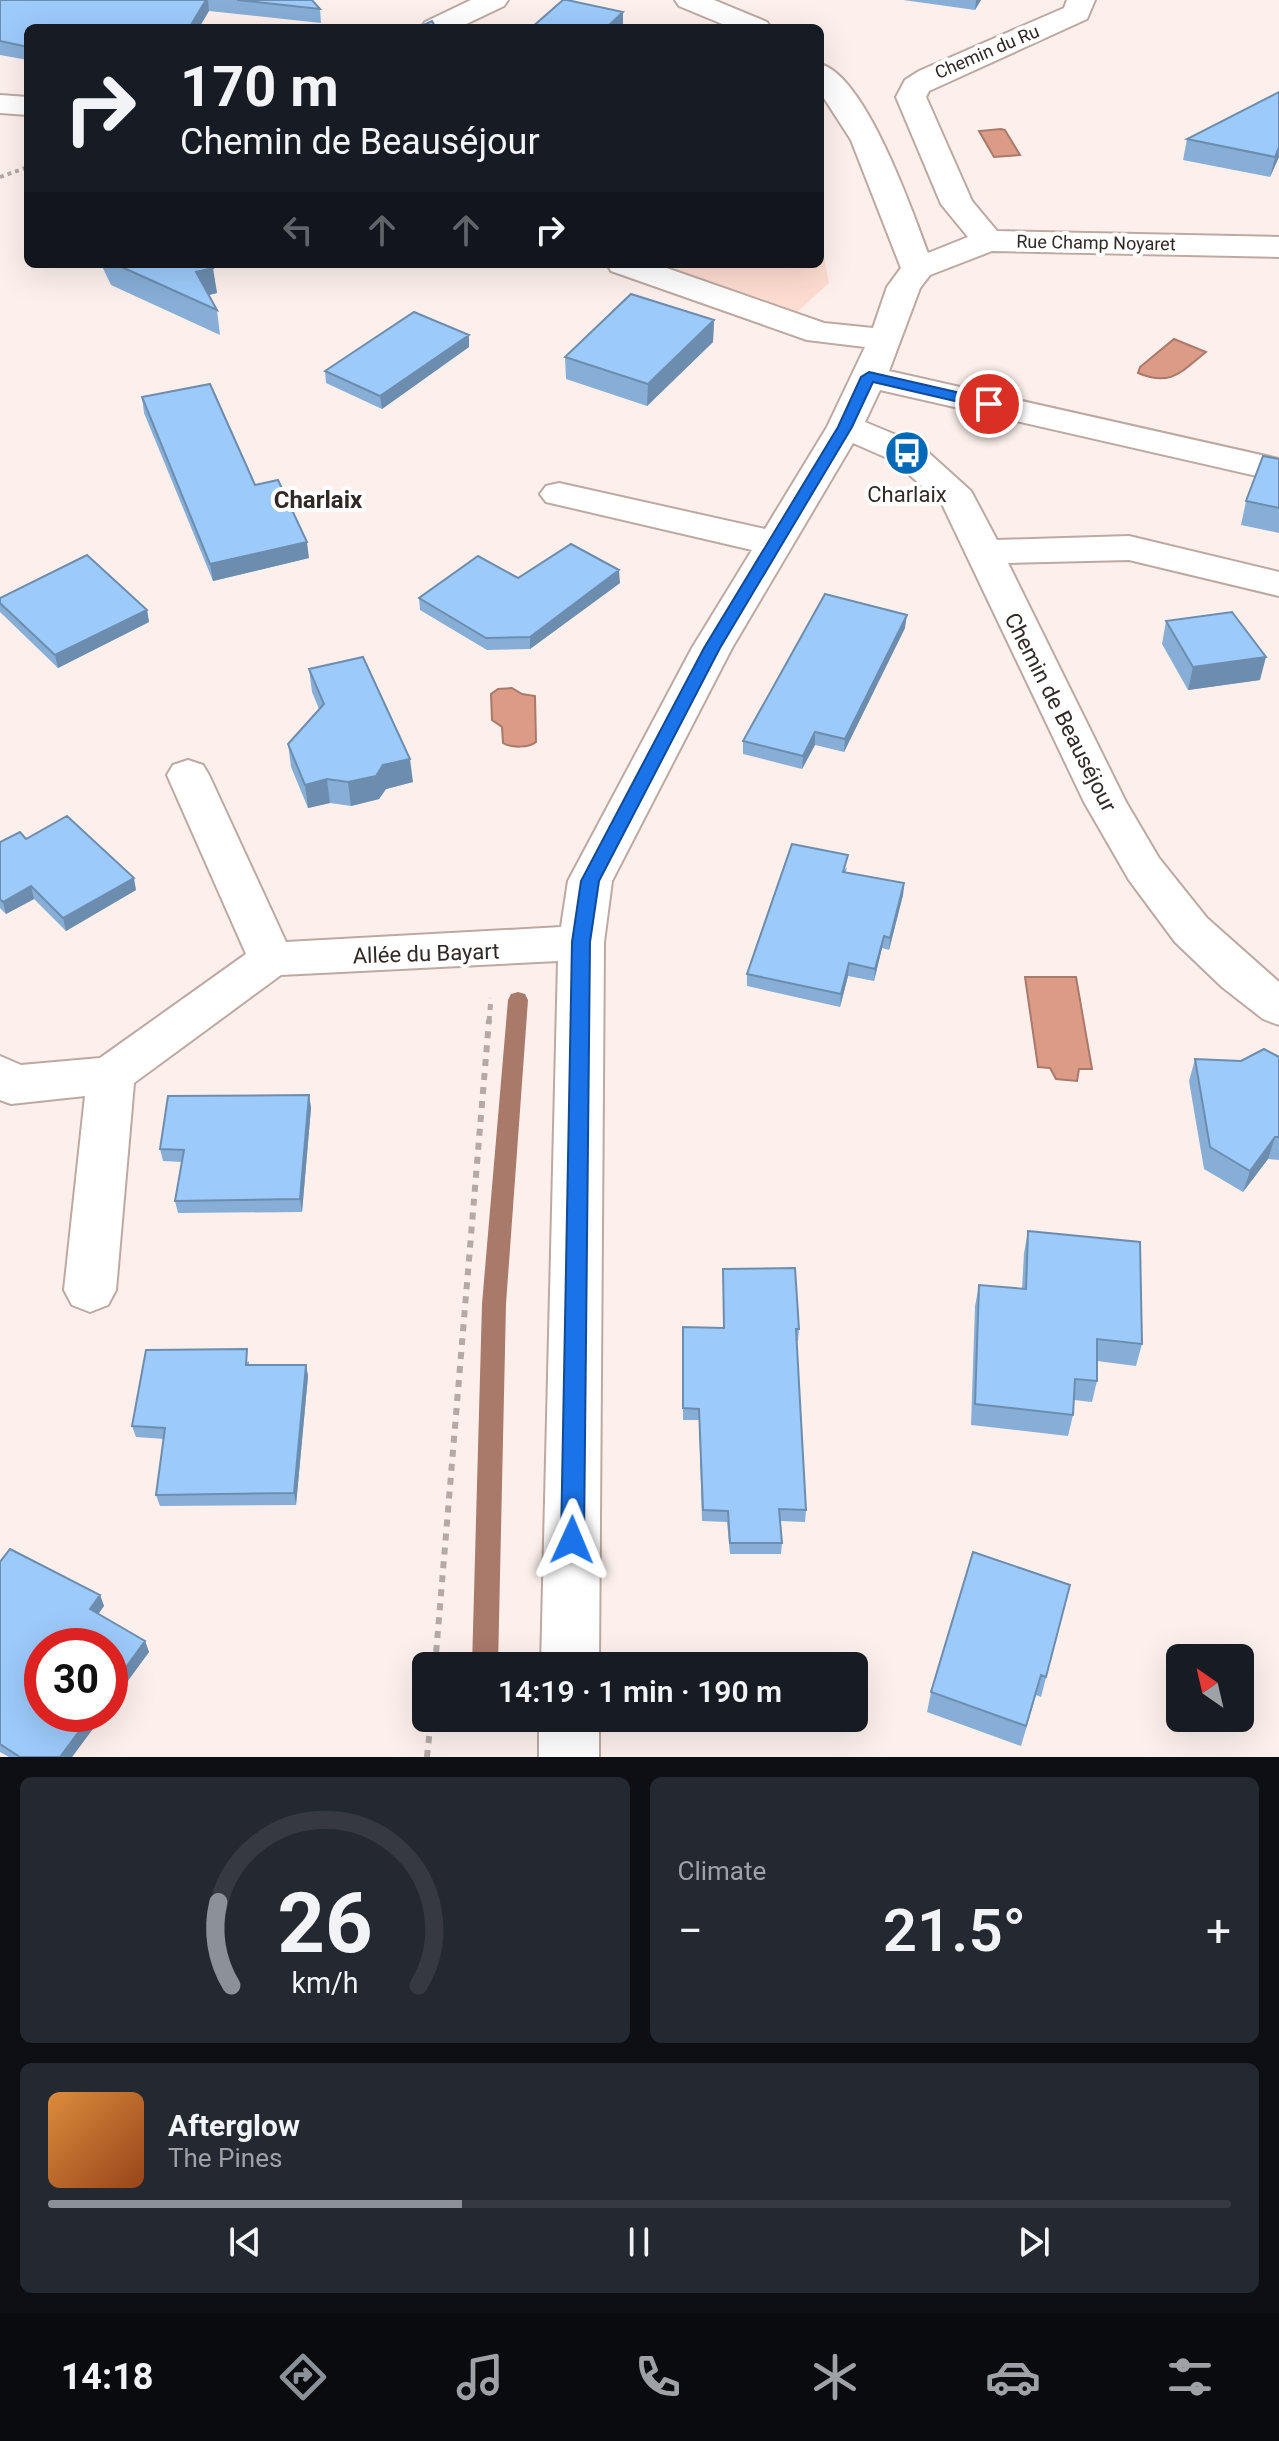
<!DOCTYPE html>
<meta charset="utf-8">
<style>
body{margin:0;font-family:Roboto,sans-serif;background:#242831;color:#f1f3f6;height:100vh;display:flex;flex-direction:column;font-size:30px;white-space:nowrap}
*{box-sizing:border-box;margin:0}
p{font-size:26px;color:#9ea1a6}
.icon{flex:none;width:44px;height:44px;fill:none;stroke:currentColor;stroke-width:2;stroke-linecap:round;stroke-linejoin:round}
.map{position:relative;height:1757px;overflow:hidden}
.drawer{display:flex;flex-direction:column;gap:20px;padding:20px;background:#0d0f14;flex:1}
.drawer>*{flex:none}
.hud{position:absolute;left:24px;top:24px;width:800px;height:244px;border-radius:12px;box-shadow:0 8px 32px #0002;background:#171b24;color:#f1f3f6;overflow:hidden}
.needle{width:52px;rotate:326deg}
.buttons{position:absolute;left:1166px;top:1644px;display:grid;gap:16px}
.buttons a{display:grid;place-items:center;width:88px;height:88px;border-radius:12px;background:#171b24;box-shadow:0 8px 32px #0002;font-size:40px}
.speed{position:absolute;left:24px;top:1628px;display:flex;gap:16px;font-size:40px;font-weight:700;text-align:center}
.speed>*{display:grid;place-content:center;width:104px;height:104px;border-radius:50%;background:#171b24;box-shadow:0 8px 32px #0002;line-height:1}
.speed .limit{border:12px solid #d22;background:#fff;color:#111}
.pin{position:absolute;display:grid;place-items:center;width:68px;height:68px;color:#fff;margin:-34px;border:4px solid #fff;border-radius:50%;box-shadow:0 2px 8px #0007}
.me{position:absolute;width:88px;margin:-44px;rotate:1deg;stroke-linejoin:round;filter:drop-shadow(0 0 6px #0008)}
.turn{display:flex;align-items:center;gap:28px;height:168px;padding:0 24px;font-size:36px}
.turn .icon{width:104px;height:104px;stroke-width:2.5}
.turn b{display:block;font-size:56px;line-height:68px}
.lanes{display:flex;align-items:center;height:76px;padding:0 24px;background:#0003;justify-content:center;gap:40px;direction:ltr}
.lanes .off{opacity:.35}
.big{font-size:60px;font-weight:600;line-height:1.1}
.drawer .tile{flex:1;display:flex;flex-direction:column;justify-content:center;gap:12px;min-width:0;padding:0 28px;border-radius:12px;background:#242831}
.drawer .dial{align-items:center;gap:0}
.dial svg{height:208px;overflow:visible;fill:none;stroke:#363941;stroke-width:7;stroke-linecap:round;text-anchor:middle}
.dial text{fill:#f1f3f6;stroke:none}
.song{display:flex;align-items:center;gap:24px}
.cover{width:96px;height:96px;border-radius:12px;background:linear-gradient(135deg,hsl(30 70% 55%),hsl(20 70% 35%))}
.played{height:8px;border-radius:4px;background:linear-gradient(90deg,#8c9099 35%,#363941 35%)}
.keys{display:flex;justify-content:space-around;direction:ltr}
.heat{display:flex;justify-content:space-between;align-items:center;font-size:44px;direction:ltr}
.drawer .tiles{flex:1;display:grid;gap:20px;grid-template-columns:1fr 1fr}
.tile:last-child{grid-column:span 2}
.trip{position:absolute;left:412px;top:1652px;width:456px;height:80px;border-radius:12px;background:#171b24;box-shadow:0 8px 32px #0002;font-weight:600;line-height:80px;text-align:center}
.tab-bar{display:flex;height:128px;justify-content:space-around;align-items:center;background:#090b0e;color:#9ea1a6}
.tab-bar .icon{width:56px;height:56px}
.tab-bar .active{color:#8c9099}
.tab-bar b{font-size:36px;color:#f1f3f6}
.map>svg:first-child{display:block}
</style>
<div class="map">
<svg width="1279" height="1757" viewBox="0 0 1279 1757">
<rect width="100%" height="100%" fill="#fdf0ec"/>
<path fill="#fedcd1" d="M820,234l9,49 -34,31 -133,-50h158z"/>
<path fill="#dc9b87" stroke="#a9796a" stroke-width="2" d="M1001,129l4,1 15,25 -26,2 -15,-26z
M1174,339l32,13c-25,20 -35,35 -68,21l2,-6z
M512,688l10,6 13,2 1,46c-7,6 -25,6 -33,1l-1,-16 -10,-7 -1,-26 7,-5z
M1025,977h51l16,92h-13l-2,12 -21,-2 -6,-11 -12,-1z"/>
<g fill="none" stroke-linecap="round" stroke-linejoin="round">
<path fill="#a9796a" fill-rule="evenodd" d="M518,992l7,2 3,6 -22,304 -8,362h-26l10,-362 26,-304 3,-6z"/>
<g stroke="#bda9a2" stroke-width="4">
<path id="minor" d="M471,0h37l-4,6 -46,22h-37l4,-6z
M675,0h39l53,22 4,6h-39l-53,-22z
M1067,0h28l-8,19 -158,72 -3,6 46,104 25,30 282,6v20l-287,-6 -62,24 -10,13 -31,83 390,88v22l-399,-91 -15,32 55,23 51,46 26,49 132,-4 150,36v24l-150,-36 -121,3 118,239 33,56 48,60 72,64v43l-16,-6 -41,-32 -47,-45 -46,-62 -45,-78 -142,-298 -48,-43 -41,-18 -121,205 -120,233 -8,61 -5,724h-58l17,-705 -277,14 -147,108 -18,207 -8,15 -18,7 -18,-7 -8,-15 21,-194 -74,8 -11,-4v-44l21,9 79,-7 146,-104 -79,-179 6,-10 15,-5 15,5 6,10 77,167 275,-15 7,-46 124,-233 60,-98 -206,-48 -6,-8 6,-8 13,-3 206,46 62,-102 38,-80 -58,-7 -196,-69 -4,-7h48l169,59 49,5 14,-41 14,-19 -50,-128 -31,-48v-28c45,11 92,146 108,189l40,-16 -27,-33 -45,-107 9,-17 14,-9 145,-63z
M0,95l28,2v18l-28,-2z
M539,1718h60v39h-60z"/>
</g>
<path stroke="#b4a9a5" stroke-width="4" stroke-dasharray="4 4" stroke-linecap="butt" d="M0,177l28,-10"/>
<path stroke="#b4a9a5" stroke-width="5" stroke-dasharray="6 6" stroke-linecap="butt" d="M489,1022l2,-24"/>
<path stroke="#b4a9a5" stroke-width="6" stroke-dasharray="7 7" stroke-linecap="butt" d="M435,1666l54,-646
M427,1757l4,-39"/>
<use href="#minor" fill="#fff" fill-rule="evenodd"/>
</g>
<path fill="#86aed7" d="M0,0h312l8,9 1,14 -112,-12 -181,17v32l-28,-5z
M903,0h78l-6,10z
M1279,92v65l-9,20 -87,-17 4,-21z
M101,264h110l6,29 -8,2 8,15 3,25 -109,-50z
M714,320l-1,22 -66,64 -81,-27 -1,-22z
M469,347l-87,62 -56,-26 -1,-12z
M142,397l113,88 54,73 -96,23 -69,-168z
M1279,459v74l-38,-8 5,-24z
M518,578l102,5 -90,66 -43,1 -67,-40 -1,-12z
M0,598l147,12 2,12 -91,46 -58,-56z
M1166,621l94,59 -72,10 -26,-46z
M905,628l-61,124 -29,-7 -13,24 -59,-15v-13z
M309,669l104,113 -27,7 -7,10 -28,7 -21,-3 -22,5 -17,-41 -3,-23 31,-35 -7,-17z
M26,839l110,51 -70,41 -32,-32 -28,15 -6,-6v-66z
M847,867l-1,5 58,11 -1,12 -14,55 -7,-2 -8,33 -26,-5 -8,31 -93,-21v-12z
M1279,1057v103l-11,-1 -25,33 -39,-23 -15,-88 6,-22 46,2z
M309,1095l2,13 -9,104 -124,1 -3,-12 7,-39 -19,-1 -3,-12z
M1028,1231l114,113 -6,22 -39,-5v20l-5,21 -18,-2 -1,15 -5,21 -97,-11 4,-119 4,-21 43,4 2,-36z
M723,1269l76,60 -1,12h-2l10,169 -1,12 -25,-1 2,22 -1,11h-51l-3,-32 -25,-1 -3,-101h-16v-93l40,1z
M249,1361v4h57l2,11 -12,129 -136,1 -4,-11 8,-56 -28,-2 -4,-11z
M0,1562l100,33 4,11 -6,8 47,27 4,11 -77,105h-63l-9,-5z
M1070,1585l-29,112 -5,-2 -15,51 -94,-34 4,-20z"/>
<path fill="#6d8daf" d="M206,0h2l1,11 -10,17h-10z
M976,0h5l-6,10z
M623,12v16h-17z
M1279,147v10l-9,20 5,-20z
M213,268l4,25 -17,4 -4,-25z
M714,320l-1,22 -66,64 1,-22z
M469,335v12l-87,62 -2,-13z
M307,542l2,16 -96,23 -3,-17z
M619,570l1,13 -90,66v-12z
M147,610l2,12 -91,46 -3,-13z
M907,615l-2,13 -61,124 1,-13z
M1266,657l-6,23 -72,10 5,-23z
M815,732v13l-13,24 1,-13z
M410,759l3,23 -27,7 -7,10 -28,7 -3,-24 35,-17z
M327,779l3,24 -22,5 -3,-23z
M134,878l2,12 -70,41 -3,-13z
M904,883l-1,12 -14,55 1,-12z
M31,886l3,13 -28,15 -3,-12z
M884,936l-2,12 -8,33 1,-12z
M849,963l-1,13 -8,31 1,-13z
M309,1095l2,13 -9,104 -2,-13z
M1275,1137l-7,22 -25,33 7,-21z
M306,1365l2,11 -12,129 -2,-12z
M100,1595l4,11 -10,14 -4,-11z
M145,1641l4,11 -39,53v-16z
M92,1714h12l-32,43h-12z"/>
<path fill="#9ccafa" stroke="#6d8daf" stroke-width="2" d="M0,0h206l-17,28h-161v19l-28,-6z
M237,0h75l8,9z
M563,0h4l56,12 -17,16h-75z
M432,21l4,7h-19z
M1279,92v55l-4,10 -88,-18z
M115,264h96l2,4 -17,4 21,38z
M631,294l83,26 -66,64 -83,-27z
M414,312l55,23 -89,61 -55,-25z
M210,384l45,101 23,-5 29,62 -97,22 -68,-167z
M1263,456l16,3v49l-33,-7z
M571,544l48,26 -89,67 -44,1 -67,-40 59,-42 40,22z
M87,555l60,55 -92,45 -55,-52v-5z
M825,594l82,21 -62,124 -30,-7 -12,24 -60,-15z
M1232,612l34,45 -73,10 -27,-46z
M363,657l47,102 -27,6 -7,11 -28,6 -21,-3 -22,6 -17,-41 36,-40 -15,-35z
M67,816l67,62 -71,40 -32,-32 -28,16 -3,-3v-57l20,-10 6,7z
M792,844l56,11 -5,17 61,11 -14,55 -6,-2 -9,33 -26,-6 -8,31 -94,-20z
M1264,1049l15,8v80h-4l-25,34 -40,-24 -15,-88 46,2z
M309,1095l-9,104 -125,2 9,-51 -24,-1 8,-53z
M1028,1231l112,11 2,102 -45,-5v42l-22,-2 -2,36 -98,-11 4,-119 47,4z
M795,1268l4,61h-3l10,181 -27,-1 3,34h-52l-2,-32 -25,-1 -4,-101 -16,-1v-81l41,1 -1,-59z
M247,1349l-1,16h60l-12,128 -138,2 9,-67 -33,-2 14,-76z
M10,1549l90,46 -10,14 55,32 -35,48v-43h-68v68h50l-32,43h-40l-20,-13v-182z
M973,1552l97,33 -24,92 -5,-2 -15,51 -95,-34z"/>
<path fill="#1a73e8" stroke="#114b97" stroke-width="2" d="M869,372l126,29 2,3 -8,5 -116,-27 -21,45 -132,221 -121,233 -9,61 -6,598 -4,7 -8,4 -8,-4 -3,-7 11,-598 9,-61 123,-233 134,-221 23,-50z"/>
<defs>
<g id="bus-disc" transform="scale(2.3)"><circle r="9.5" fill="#0169b5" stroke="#fff"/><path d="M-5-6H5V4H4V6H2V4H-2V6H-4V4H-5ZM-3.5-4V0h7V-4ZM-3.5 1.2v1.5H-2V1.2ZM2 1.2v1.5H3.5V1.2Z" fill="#fff"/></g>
</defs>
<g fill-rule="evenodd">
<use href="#bus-disc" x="907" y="453"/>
</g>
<g text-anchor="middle" stroke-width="8" stroke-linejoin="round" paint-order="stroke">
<g font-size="18" fill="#312926" stroke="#fff">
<text transform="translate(987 52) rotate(-23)" y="6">Chemin du Ru</text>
<text transform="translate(1096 243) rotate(1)" y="6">Rue Champ Noyaret</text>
</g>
<g font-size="22" fill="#312926" stroke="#fff">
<text x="907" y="502">Charlaix</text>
</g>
<g font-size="22" fill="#312926" stroke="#fff">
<text transform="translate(1061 712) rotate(63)" y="8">Chemin de Beauséjour</text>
<text transform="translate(426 953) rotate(-2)" y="8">Allée du Bayart</text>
</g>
<g font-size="24" font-weight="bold" fill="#312926" stroke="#fff">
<text x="318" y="508">Charlaix</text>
</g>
</g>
</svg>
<div class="buttons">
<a><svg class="needle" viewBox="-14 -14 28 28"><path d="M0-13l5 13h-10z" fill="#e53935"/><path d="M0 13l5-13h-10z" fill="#9ea1a6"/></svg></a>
</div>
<div class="speed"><div class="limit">30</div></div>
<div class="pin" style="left:989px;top:404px;background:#d93025"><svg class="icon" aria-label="arrive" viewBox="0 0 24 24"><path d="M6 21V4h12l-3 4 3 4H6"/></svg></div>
<svg class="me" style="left:572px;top:1540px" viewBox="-20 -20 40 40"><path d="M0-17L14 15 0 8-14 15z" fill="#1a73e8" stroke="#fff" stroke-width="4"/></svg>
<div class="trip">14:19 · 1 min · 190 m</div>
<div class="hud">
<div class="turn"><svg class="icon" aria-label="right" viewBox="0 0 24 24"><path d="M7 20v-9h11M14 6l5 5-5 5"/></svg><div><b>170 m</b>Chemin de Beauséjour</div></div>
<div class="lanes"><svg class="icon off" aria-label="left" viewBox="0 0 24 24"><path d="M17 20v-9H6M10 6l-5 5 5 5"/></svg><svg class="icon off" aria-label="ahead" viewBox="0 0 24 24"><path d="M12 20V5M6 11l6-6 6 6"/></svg><svg class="icon off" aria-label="ahead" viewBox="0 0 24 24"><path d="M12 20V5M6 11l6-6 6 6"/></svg><svg class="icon" aria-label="right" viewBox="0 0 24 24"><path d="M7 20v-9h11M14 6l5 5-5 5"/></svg></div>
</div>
</div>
<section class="drawer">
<div class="tiles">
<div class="tile dial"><svg viewBox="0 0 100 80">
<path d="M14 69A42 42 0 1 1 86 69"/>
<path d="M14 69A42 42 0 0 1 9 37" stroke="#8c9099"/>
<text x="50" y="56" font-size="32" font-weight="700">26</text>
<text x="50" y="72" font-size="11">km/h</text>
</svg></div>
<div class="tile"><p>Climate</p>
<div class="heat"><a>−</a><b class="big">21.5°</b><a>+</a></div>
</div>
<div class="tile">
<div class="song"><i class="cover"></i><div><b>Afterglow</b><p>The Pines</p></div></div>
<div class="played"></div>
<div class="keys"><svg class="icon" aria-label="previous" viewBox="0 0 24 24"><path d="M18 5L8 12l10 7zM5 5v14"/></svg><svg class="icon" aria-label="pause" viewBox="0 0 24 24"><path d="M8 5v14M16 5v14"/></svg><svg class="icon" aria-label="next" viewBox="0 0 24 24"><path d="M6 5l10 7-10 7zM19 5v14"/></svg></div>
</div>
</div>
</section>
<nav class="tab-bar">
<b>14:18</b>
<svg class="icon active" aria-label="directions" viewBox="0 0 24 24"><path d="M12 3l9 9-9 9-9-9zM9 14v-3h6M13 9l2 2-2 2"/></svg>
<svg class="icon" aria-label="music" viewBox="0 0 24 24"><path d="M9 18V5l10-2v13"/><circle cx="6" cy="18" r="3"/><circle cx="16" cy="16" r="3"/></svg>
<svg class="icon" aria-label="phone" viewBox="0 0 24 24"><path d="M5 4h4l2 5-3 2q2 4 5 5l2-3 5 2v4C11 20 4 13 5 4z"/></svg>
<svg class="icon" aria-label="climate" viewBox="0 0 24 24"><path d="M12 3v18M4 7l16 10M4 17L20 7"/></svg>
<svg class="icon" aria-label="car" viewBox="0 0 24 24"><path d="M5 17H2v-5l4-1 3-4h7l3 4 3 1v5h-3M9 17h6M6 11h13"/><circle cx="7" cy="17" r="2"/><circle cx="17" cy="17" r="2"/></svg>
<svg class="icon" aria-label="filters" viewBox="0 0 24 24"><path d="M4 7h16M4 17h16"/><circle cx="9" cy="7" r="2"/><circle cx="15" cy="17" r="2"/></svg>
</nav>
